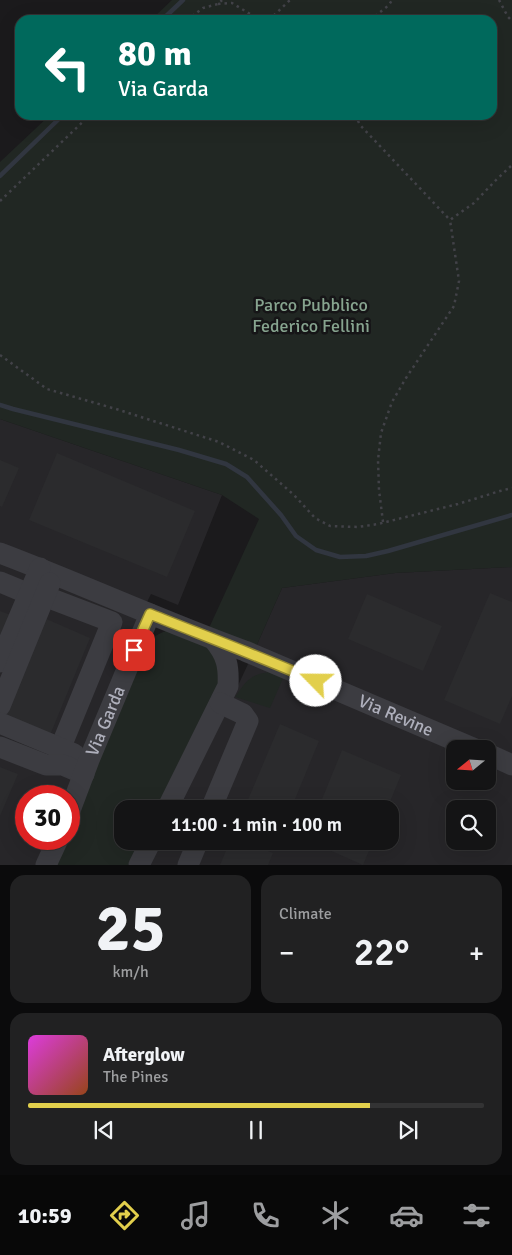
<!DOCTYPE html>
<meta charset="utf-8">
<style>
body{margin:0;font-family:Signika,sans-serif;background:#212122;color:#f1f3f6;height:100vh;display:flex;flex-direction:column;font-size:19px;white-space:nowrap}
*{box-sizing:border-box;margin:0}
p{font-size:16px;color:#9d9ea0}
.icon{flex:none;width:28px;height:28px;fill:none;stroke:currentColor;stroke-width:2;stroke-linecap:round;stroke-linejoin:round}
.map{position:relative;height:865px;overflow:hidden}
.side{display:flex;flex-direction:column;gap:10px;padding:10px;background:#0b0b0c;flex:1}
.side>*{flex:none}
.hud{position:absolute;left:15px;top:15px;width:482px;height:105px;border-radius:15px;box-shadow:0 5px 20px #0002,0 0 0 1px #333334;background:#00695c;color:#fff;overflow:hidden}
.needle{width:32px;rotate:252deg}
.buttons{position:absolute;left:446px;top:740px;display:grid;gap:10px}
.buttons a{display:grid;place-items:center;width:50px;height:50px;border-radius:10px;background:#141415;box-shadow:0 5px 20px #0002,0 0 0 1px #333334;font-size:25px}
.speed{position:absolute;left:15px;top:785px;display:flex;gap:10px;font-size:25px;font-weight:700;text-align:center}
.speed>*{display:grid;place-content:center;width:65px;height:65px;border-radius:50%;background:#141415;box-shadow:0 5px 20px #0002,0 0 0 1px #333334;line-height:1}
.speed .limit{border:8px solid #d22;background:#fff;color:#111}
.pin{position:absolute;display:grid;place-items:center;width:42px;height:42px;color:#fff;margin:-21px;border-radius:10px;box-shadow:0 2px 8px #0006}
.me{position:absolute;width:55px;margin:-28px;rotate:293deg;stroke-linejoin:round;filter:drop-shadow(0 0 4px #0008)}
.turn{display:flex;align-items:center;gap:18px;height:105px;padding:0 20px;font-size:22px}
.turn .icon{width:65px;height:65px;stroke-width:2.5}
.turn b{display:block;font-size:35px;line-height:42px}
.big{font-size:38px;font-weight:600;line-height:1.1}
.side .widget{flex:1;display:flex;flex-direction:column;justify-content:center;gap:8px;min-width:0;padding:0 18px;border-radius:15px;background:#212122}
.side .dial{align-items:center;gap:0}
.dial b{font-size:65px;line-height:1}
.song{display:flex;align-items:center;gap:15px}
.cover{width:60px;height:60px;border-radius:8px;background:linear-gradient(135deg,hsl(300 70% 55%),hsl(20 70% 35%))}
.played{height:5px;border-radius:2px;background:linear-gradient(90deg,#e2cf4c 75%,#333334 75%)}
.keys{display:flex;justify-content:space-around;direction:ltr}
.heat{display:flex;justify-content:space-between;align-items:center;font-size:28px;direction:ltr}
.side .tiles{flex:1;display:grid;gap:10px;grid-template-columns:1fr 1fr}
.widget:last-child{grid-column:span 2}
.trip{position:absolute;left:114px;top:800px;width:285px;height:50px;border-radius:15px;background:#141415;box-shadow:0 5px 20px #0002,0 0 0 1px #333334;font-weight:600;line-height:50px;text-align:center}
.menu{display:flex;height:80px;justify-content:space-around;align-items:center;background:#080808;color:#9d9ea0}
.menu .icon{width:35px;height:35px}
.menu .active{color:#e2cf4c}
.menu b{font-size:22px;color:#f1f3f6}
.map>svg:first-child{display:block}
</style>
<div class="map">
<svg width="512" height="865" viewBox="0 0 512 865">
<rect width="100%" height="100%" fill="#1b1a1c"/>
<path fill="#272629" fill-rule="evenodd" d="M0,419l222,76 -44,110 -27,-11 -10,20 -74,182h-41v43h23l-11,26h-38z
M512,567v298h-364l11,-24h231v-32h-214l52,-102 27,-58 27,-61 113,-15zM455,749h33v32h-33zM455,809h33v32h-33z"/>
<path fill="#212723" d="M172,0h340v567l-117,6 -113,15 -27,61 -46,-21 50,-109 -37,-24 -222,-76v-257l50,-47h442v-95h-341z
M166,631h14l38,23 1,28 -6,13 -57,114h-34v32h18l-12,24h-75l11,-26h5v-12l72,-176c7,-11 12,-15 25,-20z
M270,672l14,4 -14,32 -35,-11c11,-16 15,-23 35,-25z"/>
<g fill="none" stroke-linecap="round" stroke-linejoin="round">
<path stroke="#313640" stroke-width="4.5" d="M162,20l21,-20
M0,176l63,-61
M0,405l13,4 166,41 47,14 21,13 34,38 15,21 20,14 24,7 26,-1 22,-5 124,-36"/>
</g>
<path fill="#2b2b2d" d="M57,453l138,58 -28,66 -138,-57z
M0,460l19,8 -17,39 -2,-1z
M490,593l22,9v94l-12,28 -56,-24z
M367,594l75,32 -19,45 -75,-32z
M0,611l11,4 -11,26z
M42,617l48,21 -42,102 -46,-20z
M280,724l39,17 -28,68h-47z
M342,750l59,25 -14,34h-69z
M0,767l18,7 -18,42z
M230,841h14l29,12 -5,12h-48z
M309,841h64l-10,24z"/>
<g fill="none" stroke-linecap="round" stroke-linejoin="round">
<path stroke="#424248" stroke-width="2.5" stroke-dasharray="2.5 4" stroke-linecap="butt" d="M499,0l9,17 4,4
M218,4l14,-1 18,11 6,6
M187,20l16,-12 15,-4 4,-4
M269,20l21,-20
M370,20l19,-15 3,-5
M355,115l5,10 90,95
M0,201l90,-86
M0,355l47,34 69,20 103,33 35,18 40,35 21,23 15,8 28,1 20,-3 80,-20 42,-13 12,-3
M383,522l-4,-32 -1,-30 3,-27 11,-31 14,-24 48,-72 5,-25 -9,-61 24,-17 22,-23 16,-15"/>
<g stroke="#3c3c41" stroke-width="21">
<path id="s1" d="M0,553c82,31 162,68 245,98l230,98"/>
<path d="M0,582l29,12"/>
<path d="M44,596l68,26 -52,127"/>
<path d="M0,662l40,-94"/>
<path d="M0,706l50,-123"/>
<path d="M0,723l74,31"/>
<path d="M0,747l46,18h17l21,9"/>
<path d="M488,754l24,11"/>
<path d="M167,809l61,-123c1,-20 -1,-30 -14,-46"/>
<path d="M211,809l37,-88 -5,-7 -23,-11"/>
<path id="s2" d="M69,813l20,-53 61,-146"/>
<path d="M46,865l12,-26"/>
<path d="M139,865l12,-24"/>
<path d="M188,865l10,-24"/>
</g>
</g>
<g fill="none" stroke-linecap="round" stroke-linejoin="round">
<g stroke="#938731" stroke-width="12">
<path id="route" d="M134,650l16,-36c55,22 111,43 166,67"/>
</g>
<use href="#route" stroke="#e2cf4c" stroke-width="9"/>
</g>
<g text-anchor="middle" stroke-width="5" stroke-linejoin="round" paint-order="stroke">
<g font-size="18" fill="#87a48f" stroke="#161517">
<text x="311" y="311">Parco Pubblico<tspan x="311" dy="21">Federico Fellini</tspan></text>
</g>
<g font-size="18" fill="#aeafbb" stroke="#161517">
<text dy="6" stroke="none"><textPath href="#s1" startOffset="428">Via Revine</textPath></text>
<text dy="6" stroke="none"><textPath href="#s2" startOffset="99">Via Garda</textPath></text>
</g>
</g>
</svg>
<div class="buttons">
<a><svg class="needle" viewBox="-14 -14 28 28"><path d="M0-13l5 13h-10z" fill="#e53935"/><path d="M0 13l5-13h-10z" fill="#9d9ea0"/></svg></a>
<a><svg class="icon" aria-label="search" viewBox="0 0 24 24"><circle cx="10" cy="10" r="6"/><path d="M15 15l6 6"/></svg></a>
</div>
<div class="speed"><div class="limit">30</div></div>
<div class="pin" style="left:134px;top:650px;background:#d93025"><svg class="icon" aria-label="arrive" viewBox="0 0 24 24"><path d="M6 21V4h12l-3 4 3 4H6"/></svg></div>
<svg class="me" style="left:316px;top:681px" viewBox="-20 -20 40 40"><circle r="19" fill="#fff"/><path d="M0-13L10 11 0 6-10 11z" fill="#e2cf4c"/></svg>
<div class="trip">11:00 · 1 min · 100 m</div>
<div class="hud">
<div class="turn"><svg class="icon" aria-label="left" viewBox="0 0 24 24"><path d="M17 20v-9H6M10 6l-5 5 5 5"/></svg><div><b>80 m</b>Via Garda</div></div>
</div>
</div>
<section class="side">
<div class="tiles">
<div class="widget dial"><b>25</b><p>km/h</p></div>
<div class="widget"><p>Climate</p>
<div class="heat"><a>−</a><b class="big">22°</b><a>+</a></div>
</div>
<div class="widget">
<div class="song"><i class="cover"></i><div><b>Afterglow</b><p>The Pines</p></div></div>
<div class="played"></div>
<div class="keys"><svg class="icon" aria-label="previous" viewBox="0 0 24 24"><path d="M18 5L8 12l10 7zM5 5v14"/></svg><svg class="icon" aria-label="pause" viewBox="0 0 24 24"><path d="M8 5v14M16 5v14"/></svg><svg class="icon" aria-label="next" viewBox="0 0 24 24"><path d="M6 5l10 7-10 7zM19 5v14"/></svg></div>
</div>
</div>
</section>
<nav class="menu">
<b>10:59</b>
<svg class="icon active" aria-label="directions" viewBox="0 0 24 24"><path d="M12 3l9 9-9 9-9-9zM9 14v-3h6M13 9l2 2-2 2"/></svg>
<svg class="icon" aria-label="music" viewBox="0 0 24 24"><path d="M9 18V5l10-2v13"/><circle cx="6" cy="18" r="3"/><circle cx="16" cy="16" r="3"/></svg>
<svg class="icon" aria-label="phone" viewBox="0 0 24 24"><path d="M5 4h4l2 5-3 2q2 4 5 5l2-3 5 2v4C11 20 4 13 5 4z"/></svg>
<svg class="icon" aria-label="climate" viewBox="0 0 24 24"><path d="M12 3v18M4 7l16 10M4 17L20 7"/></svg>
<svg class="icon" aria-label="car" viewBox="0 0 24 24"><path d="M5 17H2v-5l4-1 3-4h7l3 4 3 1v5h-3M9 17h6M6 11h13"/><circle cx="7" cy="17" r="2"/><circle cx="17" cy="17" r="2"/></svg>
<svg class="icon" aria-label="filters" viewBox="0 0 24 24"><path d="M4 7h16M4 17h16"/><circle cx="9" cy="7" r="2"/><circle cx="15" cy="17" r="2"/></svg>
</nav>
